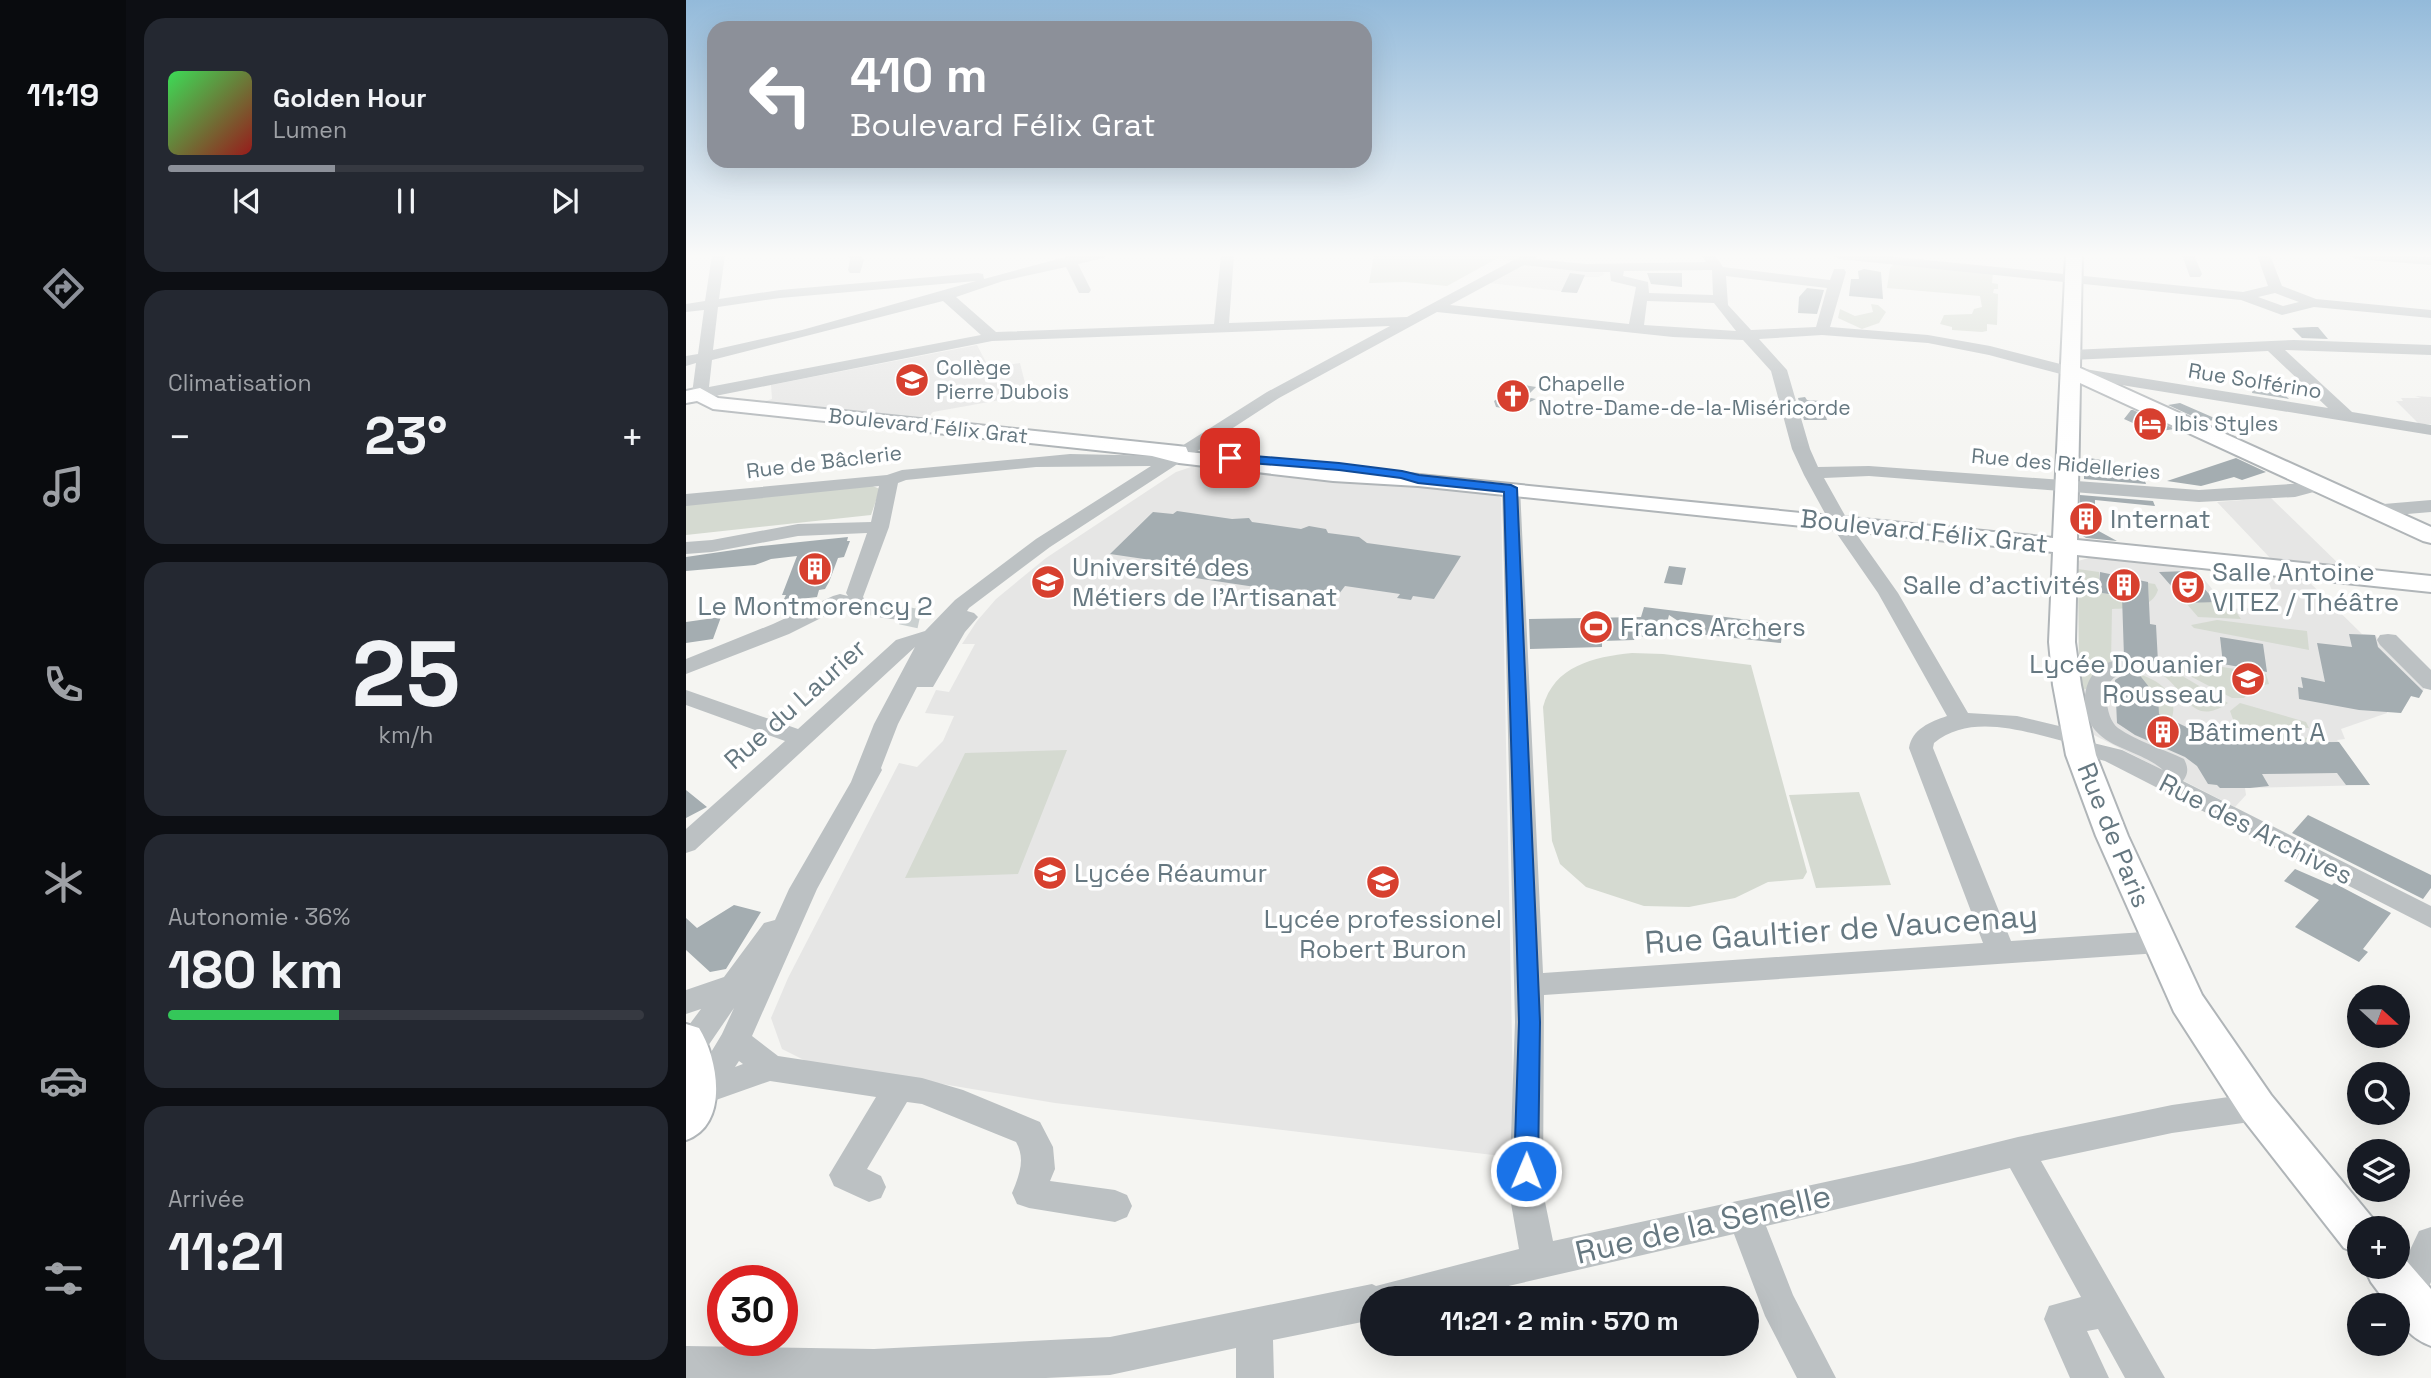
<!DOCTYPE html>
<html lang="fr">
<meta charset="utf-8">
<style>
body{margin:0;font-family:"Space Grotesk",sans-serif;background:#242831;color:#f1f3f6;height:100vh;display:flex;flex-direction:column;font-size:26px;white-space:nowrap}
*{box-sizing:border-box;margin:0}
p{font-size:23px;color:#9ea1a6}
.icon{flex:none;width:38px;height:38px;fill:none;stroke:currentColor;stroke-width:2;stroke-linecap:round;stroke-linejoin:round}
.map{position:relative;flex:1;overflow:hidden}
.details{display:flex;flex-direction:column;gap:18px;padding:18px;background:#0d0f14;width:560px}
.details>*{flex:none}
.top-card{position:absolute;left:21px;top:21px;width:665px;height:147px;border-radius:21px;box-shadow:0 7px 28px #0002;background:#8c9099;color:#fff;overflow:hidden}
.needle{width:46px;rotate:111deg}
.fabs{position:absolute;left:1661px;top:985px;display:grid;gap:14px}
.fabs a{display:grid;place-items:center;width:63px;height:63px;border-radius:50%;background:#171b24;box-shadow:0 7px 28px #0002;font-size:35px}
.speed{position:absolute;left:21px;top:1265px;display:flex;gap:14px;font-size:35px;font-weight:700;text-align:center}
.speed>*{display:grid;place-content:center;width:91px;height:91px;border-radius:50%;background:#171b24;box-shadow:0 7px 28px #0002;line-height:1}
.speed .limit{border:10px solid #d22;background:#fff;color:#111}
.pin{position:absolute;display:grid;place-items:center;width:60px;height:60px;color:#fff;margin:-30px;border-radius:14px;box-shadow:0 4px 10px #0006}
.me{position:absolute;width:77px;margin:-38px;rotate:1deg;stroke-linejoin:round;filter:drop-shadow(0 0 5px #0008)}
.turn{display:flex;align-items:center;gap:24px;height:147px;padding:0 28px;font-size:32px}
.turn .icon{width:91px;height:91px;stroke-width:2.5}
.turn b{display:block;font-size:49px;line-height:60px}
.big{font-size:52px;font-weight:800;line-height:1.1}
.details .widget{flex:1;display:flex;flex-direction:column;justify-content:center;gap:10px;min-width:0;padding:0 24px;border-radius:21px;background:#242831}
.details .dial{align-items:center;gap:0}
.dial b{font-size:91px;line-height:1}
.song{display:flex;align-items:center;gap:21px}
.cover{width:84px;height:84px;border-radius:10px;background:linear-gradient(135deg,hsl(130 70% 55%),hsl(0 70% 35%))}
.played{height:7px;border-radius:4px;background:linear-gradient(90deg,#8c9099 35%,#363941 35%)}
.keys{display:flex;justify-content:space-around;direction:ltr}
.heat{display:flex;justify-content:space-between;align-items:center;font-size:38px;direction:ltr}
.charge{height:10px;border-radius:5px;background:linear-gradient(90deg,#34c759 36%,#363941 0)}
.trip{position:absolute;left:674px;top:1286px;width:399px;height:70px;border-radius:35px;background:#171b24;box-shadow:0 7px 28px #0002;font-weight:800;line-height:70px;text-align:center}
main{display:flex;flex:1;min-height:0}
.menu{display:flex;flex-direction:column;width:126px;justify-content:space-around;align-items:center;background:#090b0e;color:#9ea1a6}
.menu .icon{width:49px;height:49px}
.menu .active{color:#8c9099}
.menu b{font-size:32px;color:#f1f3f6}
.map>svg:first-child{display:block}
</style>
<main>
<nav class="menu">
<b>11:19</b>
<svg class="icon active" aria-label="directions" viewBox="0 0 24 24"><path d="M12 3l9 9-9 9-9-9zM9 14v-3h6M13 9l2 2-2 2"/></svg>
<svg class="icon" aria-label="music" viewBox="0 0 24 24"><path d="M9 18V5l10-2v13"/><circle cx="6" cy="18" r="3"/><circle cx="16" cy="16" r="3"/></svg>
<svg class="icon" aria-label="phone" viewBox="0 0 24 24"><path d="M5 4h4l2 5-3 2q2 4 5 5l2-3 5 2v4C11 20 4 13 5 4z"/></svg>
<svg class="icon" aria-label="climate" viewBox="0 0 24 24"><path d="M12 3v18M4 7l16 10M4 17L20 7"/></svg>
<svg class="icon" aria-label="car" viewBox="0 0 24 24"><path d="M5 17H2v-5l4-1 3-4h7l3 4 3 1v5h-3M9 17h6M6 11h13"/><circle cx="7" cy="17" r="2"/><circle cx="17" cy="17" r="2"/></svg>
<svg class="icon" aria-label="filters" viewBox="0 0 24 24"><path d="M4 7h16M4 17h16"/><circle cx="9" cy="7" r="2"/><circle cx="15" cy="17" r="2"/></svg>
</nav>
<section class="details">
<div class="widget">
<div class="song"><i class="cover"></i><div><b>Golden Hour</b><p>Lumen</p></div></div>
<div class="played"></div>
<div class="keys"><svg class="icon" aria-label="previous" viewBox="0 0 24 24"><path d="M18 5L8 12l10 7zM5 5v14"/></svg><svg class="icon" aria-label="pause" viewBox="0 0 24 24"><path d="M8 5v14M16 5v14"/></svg><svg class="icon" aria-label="next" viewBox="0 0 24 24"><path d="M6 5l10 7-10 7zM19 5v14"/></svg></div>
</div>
<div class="widget"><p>Climatisation</p>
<div class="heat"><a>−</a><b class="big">23°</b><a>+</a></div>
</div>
<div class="widget dial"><b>25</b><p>km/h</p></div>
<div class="widget"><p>Autonomie · 36%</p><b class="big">180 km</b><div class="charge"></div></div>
<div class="widget"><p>Arrivée</p><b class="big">11:21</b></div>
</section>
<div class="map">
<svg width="1745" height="1378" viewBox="0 0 1745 1378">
<rect width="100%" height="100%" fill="#f5f5f2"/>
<path fill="#e6e6e5" d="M837,263l79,9 3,2 -6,3h-15l-7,16 -88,-10z
M291,345l12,23 31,-5 8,32 -95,17 -9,10 -165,-19 13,-4 -1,-14z
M1729,396l16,1v27h-12l-23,-23h7l-2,-3h20z
M519,466l194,20 91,5 11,7 12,591 -3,68 -455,-54 -249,-42 -24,-12 -11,-31 17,-40 111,-215 18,4 26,-26 11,-25 -29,-3 11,-23 13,2 26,-48h-13l15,-23 19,-22 50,-41 130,-86 15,-5z
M1585,498l72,70 -71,-8 -55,-58z
M1413,555l93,10 37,44 49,-2 -13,-35 38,4 59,58 13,1 49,54 -5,9 -8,-2 -10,17 -14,-3v3l-46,16 4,10 -8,1 33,45 -125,3 1,7 -11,12 -145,-74 -11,-64 -1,-108z"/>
<path fill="#d5dad1" d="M688,255h149l-9,5 -18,-1 -49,27 -42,-4 -36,1z
M1208,264l99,9 -1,10 6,1v5h-4l-1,4 5,1 -1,31 -10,-1v7l-5,1 -30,-2v-3l-12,-3 4,-9 28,-1 2,-5 8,-2 -2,-11 -93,-8 3,-20z
M1185,304l7,1 8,7 -7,11 -17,6 -24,-11 2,-9 15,7 18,-4z
M184,485l10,4 -9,26 -185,20v-32z
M1392,569l21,3v16l3,5 47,8 -1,-18 7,1 3,6c-6,19 -29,18 -46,19l-1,53 -21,26 -8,2 -3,-21z
M1536,601l7,8h5l7,10 -43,-2 -12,-14z
M1531,620l90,11 2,19 -115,-22 -3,-3z
M946,653l31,1 88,11 56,207 -4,7 -35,3 -33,16 -46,9 -45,-1 -58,-19 -26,-23 -8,-23 -9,-134c11,-41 50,-50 89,-54z
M1481,658l99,16 3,10 -15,3 -10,11h-12l-65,-34z
M1482,671l11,3 49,29c-35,24 -40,-8 -64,-27z
M1437,672c24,0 60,18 48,48l-12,-6 -1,-21c-21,-8 -14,-24 -47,-16z
M1554,703l66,19 3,6 -70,-3 -5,-3 -4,-11z
M1580,732l25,2 32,8 -102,1 16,-7z
M381,750l-49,124 -113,4 60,-125z
M1173,792l32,93 -75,3 -27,-93z"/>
<path fill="#a4adb1" d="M1178,269l17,3 2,27 -34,-3 2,-17h8l-1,-8z
M884,273l15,2 -8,18 -16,-1z
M961,273h35v14l-31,-3z
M1121,288l17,2 -7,24 -19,-1 1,-16z
M1626,327h6l10,12 -26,-1 -10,-10z
M1569,379l26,2v5l5,1 -1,8 4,4 -37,-6z
M832,384l18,3 -10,10 10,2 -22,11 -18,-3 -2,-6z
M1119,397l2,3 14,1 6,19h-23l-6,-22z
M1494,403l39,17 -16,1 -35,-16z
M1445,410h2l42,19 -22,3 -29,-13z
M1398,457l56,10 6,17 -62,-5z
M1550,458l30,14 -24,8 -8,-3 -33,9 -34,-5z
M1394,495l73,6 2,5 -60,-6v29l22,12 -31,-3 -6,-4z
M491,511l55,8 17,-1 3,4 49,7 8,-3 17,3 2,4 31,4 8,6 94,13 -27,43 -21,-3 -2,4 -14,-2 3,-4 -55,-8 -10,13 -193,-29 9,-10 -41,-6 43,-42 20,2z
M162,537l-1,4h3l-6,16 -6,1 -9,24 -4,7 -6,1 -2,7 -34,4 3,-6h-4l15,-39 -26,3 -16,6 -69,6v-14l75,-11z
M983,566l17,2 -4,17 -18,-2z
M1503,571l27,31 -30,1 -27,-31z
M1414,572l48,10 2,42 6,1 2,37 -34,-5 -2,-61 -20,-3 -1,-5h-2z
M958,607l139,17 -2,19 -83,-9 -29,-19 -6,24 -27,-3 -2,4 -32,1v6l-72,2 -1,-30 112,-2z
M35,617l-8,22 -27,4v-21z
M1663,634l26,1 3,12 45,44 -4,7 -8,-2 -10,17 -42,-3 -60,-11 -1,-12 5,1 -2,-11 24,5 -8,-39 35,4z
M1534,637l43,7 4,28 -44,-8z
M1448,668l19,24h5l1,22 61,29 119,-1 31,43h-24l-9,-12 -75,1 7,12 -19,2h-30l-3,-3 -9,-1 -11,-18 -12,-9 -50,-22 -18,-12 -2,-43z
M0,790l21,17 -21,11z
M1622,815l123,60v13l-8,11 -131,-66z
M1609,869l37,16 2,-2 57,30 -28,36 5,3 -9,10 -64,-35 24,-27 -35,-19z
M48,905l27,7 -35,57 -16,3 -24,-22v-32l11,10z"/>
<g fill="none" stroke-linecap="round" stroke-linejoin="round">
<path stroke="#cad0d0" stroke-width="19" stroke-dasharray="19 10" stroke-linecap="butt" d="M215,615l23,5"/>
<g stroke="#b0b5b8" stroke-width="4">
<path id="major" d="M1380,255h16l-2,113 351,159v16l-8,-2 -343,-158 -3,157 354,36v16l-354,-37 -2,87 6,43 15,70 32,81 74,159 69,100 103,125 4,8h-19v26l-15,-6 -101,-129 -69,-107 -78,-176 -30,-81 -13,-70 -4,-43 4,-90 -635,-66 -85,-5 -154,-18 -27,-7 -439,-47 -16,-8 -11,2v-12l14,-3 18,10 460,48 8,1 2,5 865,86z
M0,1024l13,4c20,32 30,97 -13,112z
M1712,1251l33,38v57c-18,-7 -33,-20 -33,-40h-9l-18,-24 -7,-15h34z"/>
</g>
<path fill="#bcc1c3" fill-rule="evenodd" d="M26,255h13l-6,44 61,-9 198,-17 5,1 1,5 85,-23 36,-1 -1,3 -26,6 13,26 -2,3h-10l-13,-26 -63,14 -47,16 40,35 218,-8 7,-69h13l-5,68 178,-6 116,-62h16l-3,4 50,5 120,-2 -4,-7h13l8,12 107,13 4,-11h10l2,3 -16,55 98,8 62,11 82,21 256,41 -60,-57 -197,9 -8,-5 8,-5 223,-10 137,5v10l-146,-5 67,62 79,13v10l-359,-58 -83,-22 -61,-12 -106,-8 -63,4 28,31 23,79 8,18 51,-1 330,24 122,-8 3,4 -3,4 -26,7 -96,5 -330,-26 -45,2 28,50 46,65 70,120 49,3 67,16 4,5 -3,4 37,9 41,20c-27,-24 -75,-21 -78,-67 -1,-13 4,-27 14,-35 9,-7 20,-10 31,-8l3,5c-5,8 -16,8 -22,16 -8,12 -4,39 7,47 19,13 45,21 66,31 4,8 5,14 -1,22l248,125v22l-326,-167 -34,-9 -4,-5 3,-4c-43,-11 -99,-31 -136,0l-1,5 78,193 148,-10 10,3 4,8 -4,8 -10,3 -615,42 -1,197 10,49 360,-78 105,-26 154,-32 85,-12 11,4 5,10 -5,10 -11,4 -85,12 -131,28 124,217h-40l-27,-49 -11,2 22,47h-39l-26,-59 5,-13 32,-9 -71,-129 -244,58 27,69 43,83h-39l-32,-62 -31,-82 -278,64h-84v22l-99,20 1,38h-38v-30l-126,27 -64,3h-360v-32l188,3 236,-12 262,-53 4,2 143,-37 -10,-57 6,-170 -13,-534 3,-4h12l3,4 23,485 440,-30 -74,-195c3,-19 21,-26 38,-32l-69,-123 -45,-65 -29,-53 -12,-26 -21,-78 -28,-31 -70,-3 -236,-25 -158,86 -229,149 -81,61 -2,3 7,2 4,4 -13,15 -32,55h-16l-19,37 -17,44 1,2 -65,119 -65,147 26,20 144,22 41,12 77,32 13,25 2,22 -5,12 65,9 12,5 5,11 -5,11 -12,5 -86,-14 -12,-4 -5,-11c7,-17 14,-34 4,-51l-94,-38 -15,-2 -40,67 14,7 5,11 -5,11 -12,4 -35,-16 -5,-11 47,-78 -106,-16 -54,19 -6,10 -11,3 -11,-3 -2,-16 36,-60 12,-26 -37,54 -11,4v-37l15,-20 -15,5v-24l38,-13 40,-54 11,-3 14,-31 62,-107 23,-58 41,-77 -220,203 -9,3v-24l99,-88 -99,-36v-15l112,39 98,-89 29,-9 30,-31 81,-61 115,-73 -115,1 -130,13 -8,3 -9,44 -26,70 2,3 43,11 4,4 -4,4c-11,3 -54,-5 -61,-14l-58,29 -103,40v-15l87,-35 60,-28 7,-2 8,2 -2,-3 21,-60 -69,3 -86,16 -26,2v-12l26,-2 86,-16 73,-2 8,-36 -193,20v-12l201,-19 15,-5 168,-16 96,2 101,-64 123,-66 -398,15 -292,58 -8,-5 4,-31 -10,3v-10l12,-2 6,-44 -18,2v-8l19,-3zM838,265l62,7h24l1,9 25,6 -7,37 -179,-19zM1026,270l1,25 -64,-2 -1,-11 -25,-6 1,-5zM1040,276l101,12 -11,39 -65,3 -23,-25zM290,281l-174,49 -89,20 5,-43 62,-9zM257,301l38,34 -272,52 3,-27zM961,301l67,2 22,28 -92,-6zM53,1061l4,3 -8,3z
M162,255h13l3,5 -4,13h-10l-2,-3 2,-10z
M1146,255h45l366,37 25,-6 -11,-31h13l12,31 34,13 115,11v8l-117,-11 -32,8 -41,-15 -402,-41zM1589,293l24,9 -16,4 -25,-9z
M1496,255h12l8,19 -2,3h-10z
M1662,255l83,2v8l-76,-6z
M1745,500v12l-59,5 -9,-6 9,-6z
M1702,634l8,1 35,35v20l-8,-2 -43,-43 -3,-5 3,-5z
M1745,1227v55l-11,24 -13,5 -13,-5 -5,-12 30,-63z"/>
<use href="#major" fill="#fff" fill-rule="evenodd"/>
</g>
<linearGradient id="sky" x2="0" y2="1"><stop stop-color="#93bada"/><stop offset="0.57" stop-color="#fafaf9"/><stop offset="1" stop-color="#fafaf9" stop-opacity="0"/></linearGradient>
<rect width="1745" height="448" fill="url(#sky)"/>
<path fill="#1a73e8" stroke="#114b97" stroke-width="2" d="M544,454l109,9 63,8 17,4 92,10 6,3 23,534 -2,149 -4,7 -8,3 -8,-3 -4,-7 5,-149 -15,-530 -86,-9 -17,-5 -62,-8 -114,-9v-5z"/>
<defs>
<g id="school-disc" transform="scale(1.75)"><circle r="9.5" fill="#d7402f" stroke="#fff"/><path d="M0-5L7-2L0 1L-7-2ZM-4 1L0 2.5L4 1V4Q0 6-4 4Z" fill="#fff"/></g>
<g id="church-disc" transform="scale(1.75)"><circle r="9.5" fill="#d7402f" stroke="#fff"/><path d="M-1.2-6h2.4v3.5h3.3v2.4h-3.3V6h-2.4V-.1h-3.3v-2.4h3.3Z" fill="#fff"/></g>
<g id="hotel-disc" transform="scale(1.75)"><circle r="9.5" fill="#d7402f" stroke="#fff"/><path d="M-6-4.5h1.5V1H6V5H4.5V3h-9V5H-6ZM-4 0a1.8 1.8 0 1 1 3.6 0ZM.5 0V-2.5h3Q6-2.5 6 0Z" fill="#fff"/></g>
<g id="building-disc" transform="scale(1.75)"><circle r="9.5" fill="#d7402f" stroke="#fff"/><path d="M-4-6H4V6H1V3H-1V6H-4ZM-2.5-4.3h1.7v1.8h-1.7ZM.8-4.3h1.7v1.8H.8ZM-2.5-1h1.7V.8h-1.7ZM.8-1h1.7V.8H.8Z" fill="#fff"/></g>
<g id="university-disc" transform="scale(1.75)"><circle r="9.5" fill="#d7402f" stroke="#fff"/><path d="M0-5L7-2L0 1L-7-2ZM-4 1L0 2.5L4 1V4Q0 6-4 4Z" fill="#fff"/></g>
<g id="theatre-disc" transform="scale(1.75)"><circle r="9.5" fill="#d7402f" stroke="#fff"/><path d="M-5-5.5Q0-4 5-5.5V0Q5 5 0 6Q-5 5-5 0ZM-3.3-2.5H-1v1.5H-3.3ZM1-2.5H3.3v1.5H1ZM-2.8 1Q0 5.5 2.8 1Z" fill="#fff"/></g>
<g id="stadium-disc" transform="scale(1.75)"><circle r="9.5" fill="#d7402f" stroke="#fff"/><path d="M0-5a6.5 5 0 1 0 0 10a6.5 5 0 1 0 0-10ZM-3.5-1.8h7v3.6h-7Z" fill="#fff"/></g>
</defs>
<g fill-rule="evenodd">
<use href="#school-disc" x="226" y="380"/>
<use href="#church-disc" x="827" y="396"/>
<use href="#hotel-disc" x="1464" y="424"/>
<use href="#building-disc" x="1400" y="519"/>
<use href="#building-disc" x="129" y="569"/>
<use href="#university-disc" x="362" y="582"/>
<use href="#building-disc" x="1438" y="585"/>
<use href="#theatre-disc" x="1502" y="587"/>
<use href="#stadium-disc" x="910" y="627"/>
<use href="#school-disc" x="1562" y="679"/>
<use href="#building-disc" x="1477" y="732"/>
<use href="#school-disc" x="364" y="873"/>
<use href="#school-disc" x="697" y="882"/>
</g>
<g text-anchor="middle" stroke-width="7" stroke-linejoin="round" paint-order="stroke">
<g font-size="21" fill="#667881" stroke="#fff" text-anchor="start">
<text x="250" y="375">Collège<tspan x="250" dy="24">Pierre Dubois</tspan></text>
<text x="852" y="391">Chapelle<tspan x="852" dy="24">Notre-Dame-de-la-Miséricorde</tspan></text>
<text x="1488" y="431">Ibis Styles</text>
</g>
<g font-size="21" fill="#667881" stroke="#fff">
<text transform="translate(1569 381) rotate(9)" y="7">Rue Solférino</text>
<text transform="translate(242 426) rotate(6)" y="7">Boulevard Félix Grat</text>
<text transform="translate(138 462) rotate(-7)" y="7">Rue de Bâclerie</text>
<text transform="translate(1380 464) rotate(5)" y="7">Rue des Ridelleries</text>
</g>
<g font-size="26" fill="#667881" stroke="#fff" text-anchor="start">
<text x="1424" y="528">Internat</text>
<text x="386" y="576">Université des<tspan x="386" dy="30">Métiers de l'Artisanat</tspan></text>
<text x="1526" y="581">Salle Antoine<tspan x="1526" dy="30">VITEZ / Théâtre</tspan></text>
<text x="1414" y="594" text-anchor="end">Salle d'activités</text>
<text x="129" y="615" text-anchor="middle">Le Montmorency 2</text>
<text x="934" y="636">Francs Archers</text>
<text x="1538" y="673" text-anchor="end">Lycée Douanier<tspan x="1538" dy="30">Rousseau</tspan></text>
<text x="1502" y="741">Bâtiment A</text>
<text x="388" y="882">Lycée Réaumur</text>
<text x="697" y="928" text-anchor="middle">Lycée professionel<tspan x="697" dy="30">Robert Buron</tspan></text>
</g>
<g font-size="26" fill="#667881" stroke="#fff">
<text transform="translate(1238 531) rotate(6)" y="9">Boulevard Félix Grat</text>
<text transform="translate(109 704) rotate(-42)" y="9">Rue du Laurier</text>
<text transform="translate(1570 829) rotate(27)" y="9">Rue des Archives</text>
<text transform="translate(1428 835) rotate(68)" y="9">Rue de Paris</text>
</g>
<g font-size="32" fill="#667881" stroke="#fff">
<text transform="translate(1155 929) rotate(-4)" y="11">Rue Gaultier de Vaucenay</text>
<text transform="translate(1017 1224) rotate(-13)" y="11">Rue de la Senelle</text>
</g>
</g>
</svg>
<div class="fabs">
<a><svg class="needle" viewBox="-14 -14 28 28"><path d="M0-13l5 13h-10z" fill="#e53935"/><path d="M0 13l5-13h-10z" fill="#9ea1a6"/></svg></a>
<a><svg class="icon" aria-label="search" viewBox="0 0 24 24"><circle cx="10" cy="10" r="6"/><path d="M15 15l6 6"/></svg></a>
<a><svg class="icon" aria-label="layers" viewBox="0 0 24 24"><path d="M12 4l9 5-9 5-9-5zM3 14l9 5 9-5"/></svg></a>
<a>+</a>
<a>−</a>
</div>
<div class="speed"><div class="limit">30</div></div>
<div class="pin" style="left:544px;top:458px;background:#d93025"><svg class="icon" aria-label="arrive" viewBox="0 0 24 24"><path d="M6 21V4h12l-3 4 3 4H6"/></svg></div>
<svg class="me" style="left:840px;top:1171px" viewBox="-20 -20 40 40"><circle r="17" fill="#1a73e8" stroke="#fff" stroke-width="3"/><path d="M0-11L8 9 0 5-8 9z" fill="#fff"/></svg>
<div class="trip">11:21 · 2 min · 570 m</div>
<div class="top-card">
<div class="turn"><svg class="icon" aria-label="left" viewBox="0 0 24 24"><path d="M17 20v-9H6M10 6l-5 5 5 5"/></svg><div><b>410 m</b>Boulevard Félix Grat</div></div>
</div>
</div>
</main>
